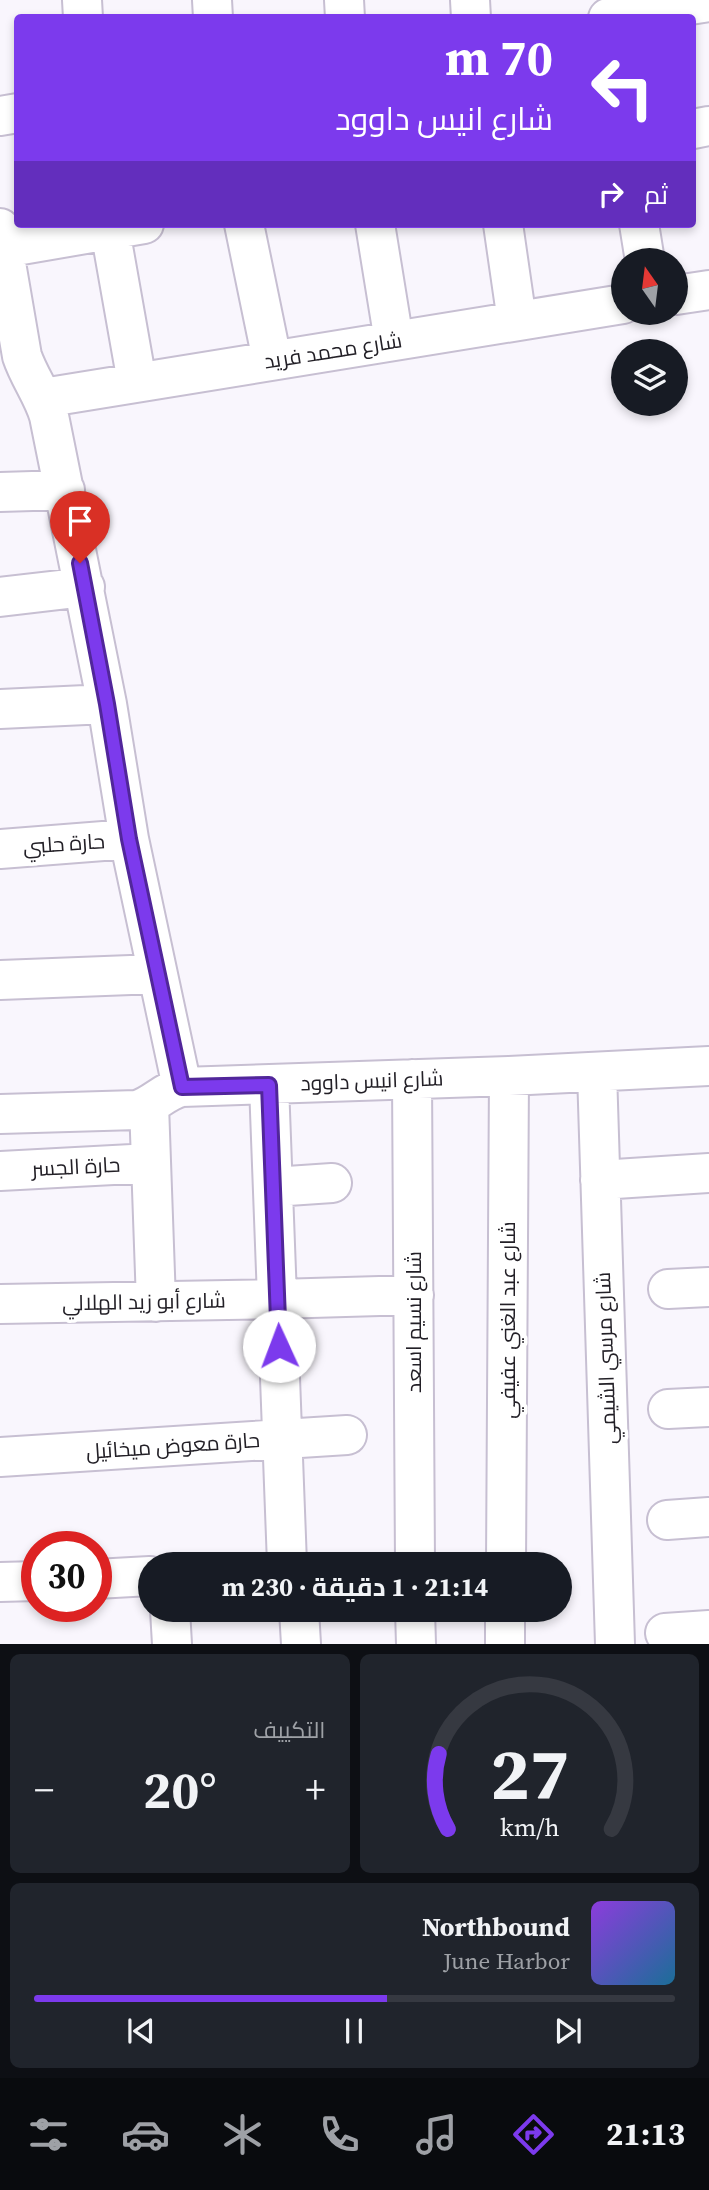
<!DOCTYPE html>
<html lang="ar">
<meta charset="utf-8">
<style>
body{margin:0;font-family:"Source Serif 4",Cairo,serif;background:#20242c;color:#f1f3f6;direction:rtl;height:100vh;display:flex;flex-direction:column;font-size:26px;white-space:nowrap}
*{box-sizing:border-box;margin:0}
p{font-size:23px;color:#9ea1a6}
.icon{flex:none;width:38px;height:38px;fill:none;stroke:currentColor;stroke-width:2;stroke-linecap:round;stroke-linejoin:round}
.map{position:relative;height:1644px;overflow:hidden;direction:ltr}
.sheet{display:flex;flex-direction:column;gap:10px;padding:10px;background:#0d0f14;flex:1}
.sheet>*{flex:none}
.guide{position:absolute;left:14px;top:14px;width:682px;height:214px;border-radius:7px;box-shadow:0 4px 10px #0003;direction:rtl;background:#7c3aed;color:#fff;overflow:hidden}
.needle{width:46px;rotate:346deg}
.fabs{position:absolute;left:611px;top:248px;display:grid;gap:14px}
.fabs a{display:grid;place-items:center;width:77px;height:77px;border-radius:50%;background:#171b24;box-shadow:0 4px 10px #0003;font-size:35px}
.speed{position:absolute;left:21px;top:1531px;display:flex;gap:14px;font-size:35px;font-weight:700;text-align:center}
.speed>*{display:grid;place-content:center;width:91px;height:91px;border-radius:50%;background:#171b24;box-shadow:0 4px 10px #0003;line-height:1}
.speed .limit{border:10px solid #d22;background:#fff;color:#111}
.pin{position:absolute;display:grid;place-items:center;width:60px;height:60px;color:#fff;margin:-72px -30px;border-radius:50% 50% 50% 0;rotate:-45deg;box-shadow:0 0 7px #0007}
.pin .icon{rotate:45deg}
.me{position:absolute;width:77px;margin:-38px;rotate:358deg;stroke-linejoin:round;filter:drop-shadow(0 0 5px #0008)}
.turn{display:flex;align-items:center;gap:24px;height:147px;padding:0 28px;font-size:32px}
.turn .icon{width:91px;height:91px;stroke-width:2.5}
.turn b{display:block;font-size:49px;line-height:60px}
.then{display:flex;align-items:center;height:66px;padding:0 28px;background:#0003;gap:14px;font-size:26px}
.big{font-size:52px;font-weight:700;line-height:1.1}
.sheet .tile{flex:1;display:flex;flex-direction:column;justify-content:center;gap:10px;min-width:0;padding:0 24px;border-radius:10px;background:#20242c}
.sheet .dial{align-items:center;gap:0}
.dial svg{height:182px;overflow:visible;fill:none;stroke:#363941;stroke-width:7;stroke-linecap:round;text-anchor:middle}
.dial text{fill:#f1f3f6;stroke:none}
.song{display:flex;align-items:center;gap:21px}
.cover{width:84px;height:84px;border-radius:10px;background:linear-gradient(135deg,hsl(270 70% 55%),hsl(200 70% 35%))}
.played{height:7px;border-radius:4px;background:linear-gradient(90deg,#7c3aed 55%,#363941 55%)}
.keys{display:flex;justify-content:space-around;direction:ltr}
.heat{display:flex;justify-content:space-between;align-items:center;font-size:38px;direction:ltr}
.sheet .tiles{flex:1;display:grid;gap:10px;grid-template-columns:1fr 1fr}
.tile:last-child{grid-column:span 2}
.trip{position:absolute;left:138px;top:1552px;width:434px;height:70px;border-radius:35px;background:#171b24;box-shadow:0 4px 10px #0003;font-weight:700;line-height:70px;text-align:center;direction:rtl}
.tabs{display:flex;height:112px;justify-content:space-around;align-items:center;background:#090b0e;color:#9ea1a6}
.tabs .icon{width:49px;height:49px}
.tabs .current{color:#7c3aed}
.tabs b{font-size:32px;color:#f1f3f6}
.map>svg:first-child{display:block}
</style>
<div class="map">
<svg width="709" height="1644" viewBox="0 0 709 1644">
<rect width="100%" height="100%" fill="#f9f6fd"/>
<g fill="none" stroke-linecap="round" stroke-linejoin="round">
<g stroke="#c7bfd2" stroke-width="42">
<path id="minor" d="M82,0l1,18
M212,0l1,18
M344,0l1,18
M470,0l1,18
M608,18l101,-16
M0,116l18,-3
M693,129l16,-3
M109,224l28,158
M244,224l28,136
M375,224l19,117
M503,224l14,97
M639,224l6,37
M0,228l22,128c7,21 21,39 27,60l58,288 22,135 53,248
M4,248l140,-24
M676,295l33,-5
M43,398l580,-94
M0,492l65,-2
M0,597l85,-10
M0,709l107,-5
M0,849l129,-10
M0,980l157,-6
M597,1072l18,572
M412,1079l3,485
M269,1085l18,479
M149,1105l7,197
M0,1114l137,-4c17,-5 27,-19 45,-23l327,-11 200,-10
M0,1171l151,-8
M600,1180l109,-7
M273,1187l59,-4
M668,1289l41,-2
M0,1304l277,-5 137,-4
M668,1409l41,-2
M0,1457l347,-22
M667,1520l42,-3
M506,1564l3,-488
M96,1579l54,-3
M0,1582l37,-1
M170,1610l2,34
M299,1610l2,34
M415,1610l1,34
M665,1633l44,-3
M505,1644v-34"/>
</g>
<use href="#minor" stroke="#fff" stroke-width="38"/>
</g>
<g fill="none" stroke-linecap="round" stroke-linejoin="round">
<g stroke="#51269a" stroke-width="18">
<path id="route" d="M80,563l27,141 22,135 53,248 87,-2 10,261"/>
</g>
<use href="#route" stroke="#7c3aed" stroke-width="12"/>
</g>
<g text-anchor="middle" stroke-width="7" stroke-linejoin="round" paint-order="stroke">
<g font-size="21" fill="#232027" stroke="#fff">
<text transform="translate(333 351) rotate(-9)" y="7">شارع محمد فريد</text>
<text transform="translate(64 844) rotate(-4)" y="7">حارة حلبي</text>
<text transform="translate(372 1081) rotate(-2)" y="7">شارع انيس داوود</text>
<text transform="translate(76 1167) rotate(-3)" y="7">حارة الجسر</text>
<text transform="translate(144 1302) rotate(-1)" y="7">شارع أبو زيد الهلالي</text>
<text transform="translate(508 1320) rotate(-90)" y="7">شارع عبد الغني عفيفي</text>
<text transform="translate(414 1322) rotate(-90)" y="7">شارع نسيم اسعد</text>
<text transform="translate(606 1358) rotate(-92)" y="7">شارع مرسي الشيمي</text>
<text transform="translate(173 1446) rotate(-4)" y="7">حارة معوض ميخائيل</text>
</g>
</g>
</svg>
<div class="fabs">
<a><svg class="needle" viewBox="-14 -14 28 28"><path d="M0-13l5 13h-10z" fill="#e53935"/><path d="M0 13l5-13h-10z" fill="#9ea1a6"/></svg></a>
<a><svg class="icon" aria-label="layers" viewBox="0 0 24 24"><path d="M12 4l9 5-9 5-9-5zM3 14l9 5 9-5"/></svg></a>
</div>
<div class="speed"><div class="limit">30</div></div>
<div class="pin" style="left:80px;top:563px;background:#d93025"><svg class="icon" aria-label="arrive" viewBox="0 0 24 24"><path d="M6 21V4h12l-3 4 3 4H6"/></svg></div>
<svg class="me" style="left:279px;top:1346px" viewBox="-20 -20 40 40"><circle r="19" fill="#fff"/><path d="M0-13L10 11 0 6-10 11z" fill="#7c3aed"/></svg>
<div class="trip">21:14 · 1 دقيقة · 230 m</div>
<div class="guide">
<div class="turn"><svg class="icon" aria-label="left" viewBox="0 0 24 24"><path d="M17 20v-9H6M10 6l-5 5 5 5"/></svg><div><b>70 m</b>شارع انيس داوود</div></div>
<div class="then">ثم<svg class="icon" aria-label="right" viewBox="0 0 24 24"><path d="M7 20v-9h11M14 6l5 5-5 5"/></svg></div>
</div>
</div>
<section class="sheet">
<div class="tiles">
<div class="tile dial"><svg viewBox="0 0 100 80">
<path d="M14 69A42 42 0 1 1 86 69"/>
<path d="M14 69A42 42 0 0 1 10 36" stroke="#7c3aed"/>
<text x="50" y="56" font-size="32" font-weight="700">27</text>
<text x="50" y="72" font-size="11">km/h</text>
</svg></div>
<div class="tile"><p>التكييف</p>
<div class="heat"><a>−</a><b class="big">20°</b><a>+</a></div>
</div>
<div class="tile">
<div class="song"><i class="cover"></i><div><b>Northbound</b><p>June Harbor</p></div></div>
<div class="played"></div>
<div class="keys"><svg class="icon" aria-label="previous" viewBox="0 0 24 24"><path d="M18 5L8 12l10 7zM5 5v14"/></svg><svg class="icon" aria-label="pause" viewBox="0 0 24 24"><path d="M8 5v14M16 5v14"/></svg><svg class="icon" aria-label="next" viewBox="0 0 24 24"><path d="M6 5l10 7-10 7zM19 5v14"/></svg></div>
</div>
</div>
</section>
<nav class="tabs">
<b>21:13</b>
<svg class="icon current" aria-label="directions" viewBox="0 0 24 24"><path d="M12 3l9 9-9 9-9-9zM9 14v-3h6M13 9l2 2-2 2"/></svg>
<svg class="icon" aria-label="music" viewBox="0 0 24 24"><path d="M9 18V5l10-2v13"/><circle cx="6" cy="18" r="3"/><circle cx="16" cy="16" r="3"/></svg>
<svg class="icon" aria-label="phone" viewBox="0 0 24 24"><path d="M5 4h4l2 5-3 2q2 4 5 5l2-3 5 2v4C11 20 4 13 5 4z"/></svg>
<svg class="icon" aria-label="climate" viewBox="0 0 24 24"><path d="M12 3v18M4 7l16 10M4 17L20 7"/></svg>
<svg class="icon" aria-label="car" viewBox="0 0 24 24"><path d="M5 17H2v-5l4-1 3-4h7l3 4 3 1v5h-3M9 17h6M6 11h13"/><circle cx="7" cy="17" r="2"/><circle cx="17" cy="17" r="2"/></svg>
<svg class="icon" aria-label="filters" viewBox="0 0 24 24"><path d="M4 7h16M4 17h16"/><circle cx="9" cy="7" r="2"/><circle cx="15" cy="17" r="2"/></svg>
</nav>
